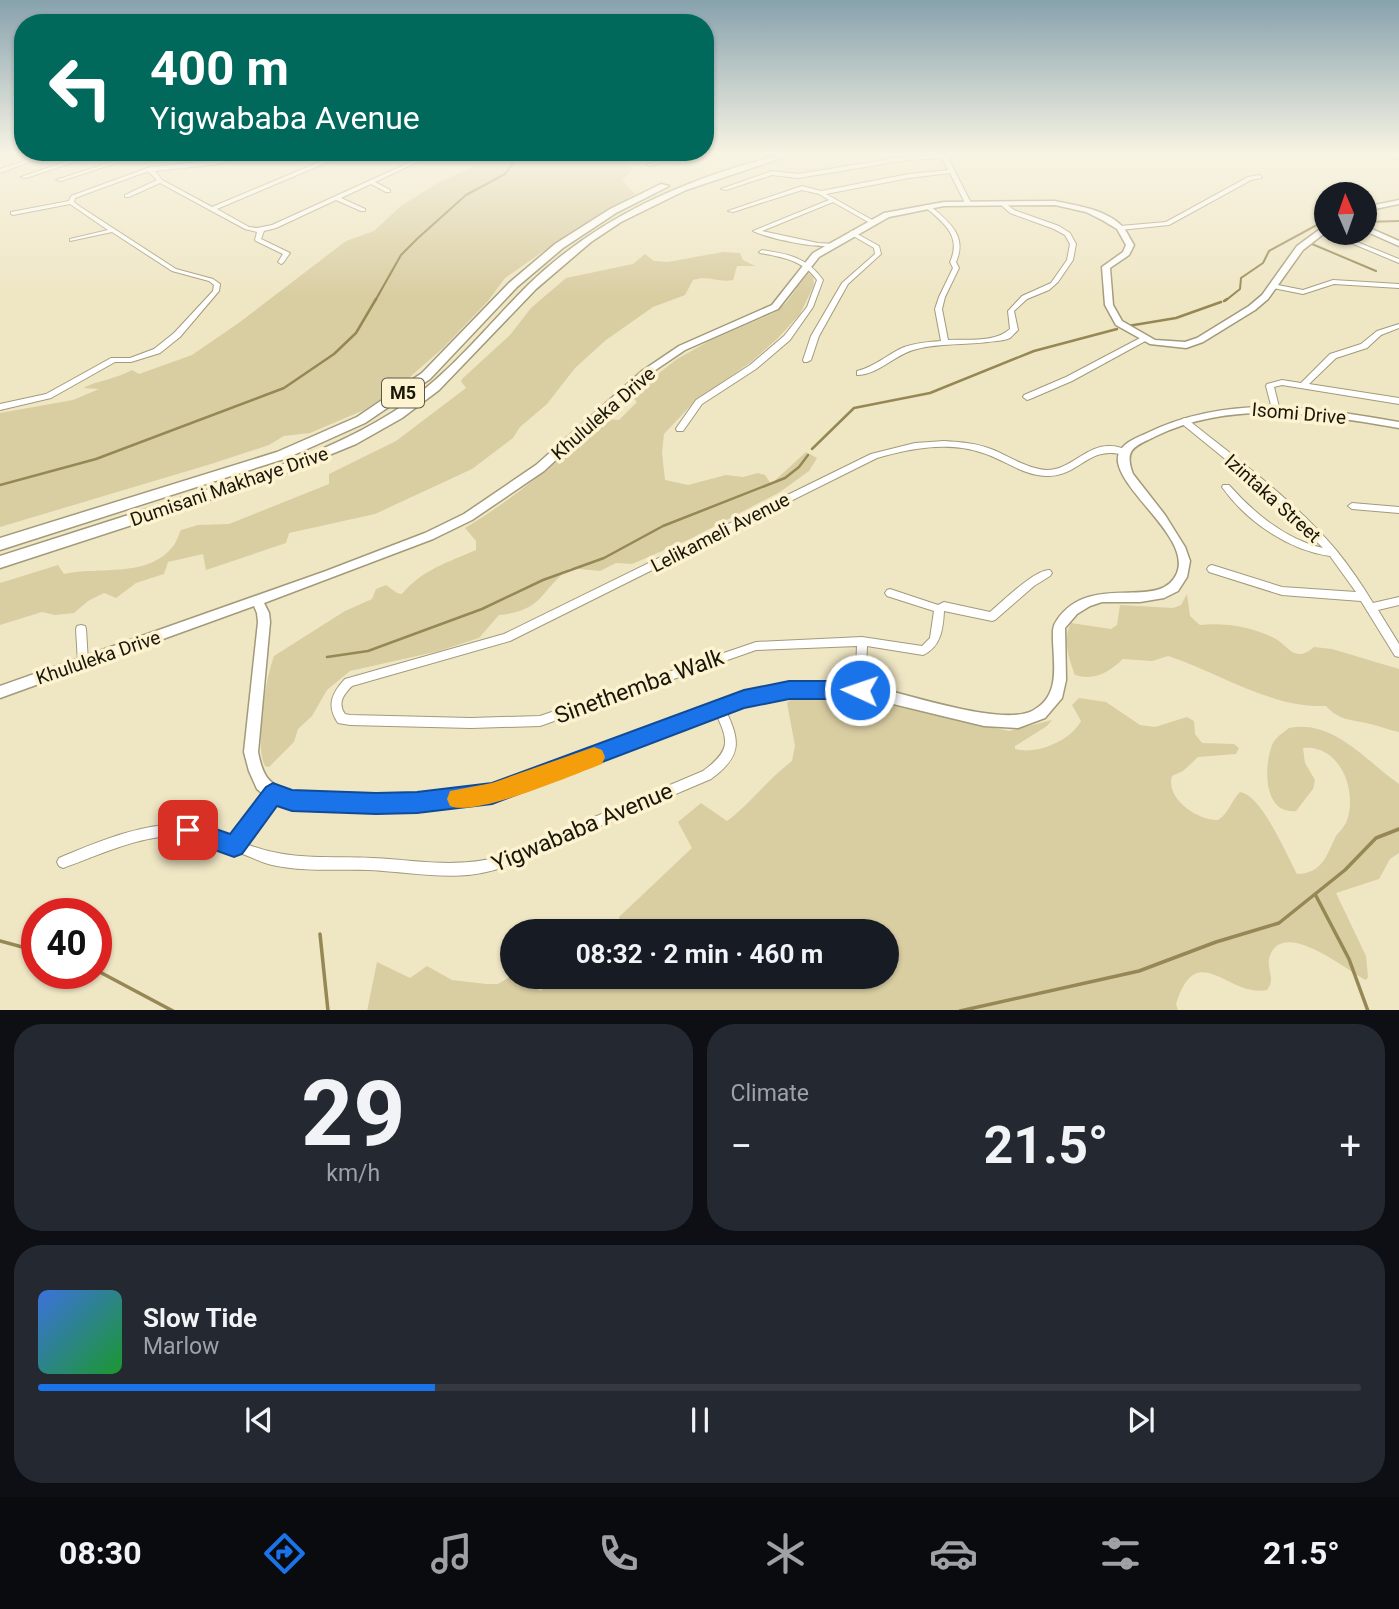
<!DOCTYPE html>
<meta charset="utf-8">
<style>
body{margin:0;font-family:Roboto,sans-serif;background:#242831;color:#f1f3f6;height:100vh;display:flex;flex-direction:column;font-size:26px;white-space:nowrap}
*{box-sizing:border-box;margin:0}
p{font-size:23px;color:#9ea1a6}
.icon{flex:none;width:38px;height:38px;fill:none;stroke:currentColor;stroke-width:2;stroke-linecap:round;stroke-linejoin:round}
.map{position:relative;height:1010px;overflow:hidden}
.panel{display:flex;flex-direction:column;gap:14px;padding:14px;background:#0d0f14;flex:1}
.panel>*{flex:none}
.hud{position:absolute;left:14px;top:14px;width:700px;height:147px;border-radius:28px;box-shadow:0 2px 5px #0004;background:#00695c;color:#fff;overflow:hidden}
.needle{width:46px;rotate:358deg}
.controls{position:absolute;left:1314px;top:182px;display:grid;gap:14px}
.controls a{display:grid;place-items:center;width:63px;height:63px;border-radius:50%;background:#171b24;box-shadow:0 2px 5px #0004;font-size:35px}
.speed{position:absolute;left:21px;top:898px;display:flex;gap:14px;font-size:35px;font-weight:700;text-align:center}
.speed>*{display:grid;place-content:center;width:91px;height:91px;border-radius:50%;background:#171b24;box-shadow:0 2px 5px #0004;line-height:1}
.speed .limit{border:10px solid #d22;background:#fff;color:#111}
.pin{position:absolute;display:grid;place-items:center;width:60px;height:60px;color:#fff;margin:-30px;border-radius:14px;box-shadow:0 4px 10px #0006}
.me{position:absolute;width:77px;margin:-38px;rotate:273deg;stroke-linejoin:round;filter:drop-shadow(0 0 5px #0008)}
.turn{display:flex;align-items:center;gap:24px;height:147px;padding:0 21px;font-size:32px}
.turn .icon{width:91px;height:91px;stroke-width:2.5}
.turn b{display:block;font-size:49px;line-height:60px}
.big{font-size:52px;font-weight:700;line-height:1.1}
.panel .card{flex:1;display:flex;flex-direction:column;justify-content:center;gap:10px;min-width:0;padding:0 24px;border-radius:28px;background:#242831}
.panel .dial{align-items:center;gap:0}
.dial b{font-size:91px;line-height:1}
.song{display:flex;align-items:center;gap:21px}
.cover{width:84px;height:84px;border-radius:10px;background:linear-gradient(135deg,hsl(220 70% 55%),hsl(130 70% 35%))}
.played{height:7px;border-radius:4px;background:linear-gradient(90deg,#1a73e8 30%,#363941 30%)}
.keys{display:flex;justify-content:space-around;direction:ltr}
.heat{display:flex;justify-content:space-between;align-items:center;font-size:38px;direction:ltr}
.panel .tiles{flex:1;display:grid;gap:14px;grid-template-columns:1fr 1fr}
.card:last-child{grid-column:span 2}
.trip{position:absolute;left:500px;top:919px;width:399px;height:70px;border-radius:35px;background:#171b24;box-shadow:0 2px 5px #0004;font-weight:700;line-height:70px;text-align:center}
.menu{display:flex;height:112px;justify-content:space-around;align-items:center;background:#090b0e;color:#9ea1a6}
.menu .icon{width:49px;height:49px}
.menu .current{color:#1a73e8}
.menu b{font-size:32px;color:#f1f3f6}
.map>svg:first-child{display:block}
</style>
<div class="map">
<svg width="1399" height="1011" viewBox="0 0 1399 1011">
<rect width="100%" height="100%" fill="#efe6c4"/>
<path fill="#d9cda2" d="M498,155h111l-1,3 5,3h12l8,8 -11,11 13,14 -77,47 -53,37 -17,23 -45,47 -48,42 -31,20 -54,23 -26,3 -15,9 -58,19 -211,63v-114l73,-13 26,-11 -16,-1c16,-8 33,-9 49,-18l7,4 53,-19 48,-33 106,-81 28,-10 27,-25 33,-21z
M723,252l17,1 3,7 12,6h-18l-4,14c-14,3 -25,-5 -40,0l-8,15 -32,12 -47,33 -31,28 -28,36 -27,23 -7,11 -41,31 -97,45 -86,19 -3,10 -80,27 -3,-16 -35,8 -4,12 -28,9 -20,15 -12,-5 -16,8 -14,12 -19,2 -13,-3 -42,13v-42l58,-18 6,9c35,-8 85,5 110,-29 3,-4 4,-10 7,-15l17,-5 31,-1 100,-40v-10l67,-33 70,-53 -5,-7 2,-3 47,-43 21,-27 35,-30 67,-14 12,-10 9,7 14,1z
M808,273l5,3 1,9 -14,29 -23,25 -26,23 -57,40 -30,32 -2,19 3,27 23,5 38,-10 17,2 15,-4 7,2 6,9 35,-32 11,6 -8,13 -29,21 -90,47 -58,25 -16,-1 -16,8 -30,-3c-32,24 -25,42 -71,47l-20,23 -40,13 -89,20 -23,19 -15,26 -14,13 -4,13 -25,25 -4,-1c-11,-21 1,-88 9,-110l71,-45 27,-12 4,-10 10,-4 11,8 5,1c21,-25 45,-31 74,-44v-9l-11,-13c52,-31 95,-69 140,-109l14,1 18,-18 -6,-7 46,-36 34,-19 63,-27 12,-10z
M1187,594l3,22 10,9c24,-3 54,2 76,14 7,4 12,11 18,14 8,3 14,-1 20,-6l18,2 67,20v63c-11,-2 -22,-7 -33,-9 -18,-4 -27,-3 -40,-17 -56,2 -106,-33 -158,-50l-16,5 -29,-2c-14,13 -28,22 -48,16 -6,-16 -13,-35 -4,-52l40,6 6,-4 3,-20 53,3 8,-3z
M839,694l170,37 43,-11 -5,6 -32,20v3c22,6 55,-8 66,-28l-9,-16 7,-7 27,4 34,23 15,2 32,-10 7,4 1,13 7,9 32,1 5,4 -3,6 -38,3 -15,14 -11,5c-7,23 27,45 46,44 11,-7 13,-19 22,-28 22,3 46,62 57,82 26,-1 29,-18 39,-38 3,-4 7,-8 10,-13 13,-31 -6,-79 -43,-75l2,15 10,17 -2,9 -17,22c-33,4 -33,-46 -23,-68 3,-6 11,-11 16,-15 45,-9 78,34 110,56v69l-9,6 -11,20 -43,14 30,63 2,21 -2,3c-20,-10 -86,-65 -97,-21 -2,12 7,20 -2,31 -39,8 -70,-53 -91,14l2,6 -811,1 10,-49 33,16 17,-12 25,14 34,4h12l15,-9 14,2 13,14 23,-15h324v-45h-264l-4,-14 73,-69 -14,-26 23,-19 26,18c24,-18 41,-42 65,-60l3,-15 -8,-43 5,-5z"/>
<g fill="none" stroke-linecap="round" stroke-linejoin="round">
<path stroke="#968854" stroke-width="2" d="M1365,222l34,-1
M1312,244l64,27
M375,301l26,-46 17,-17 48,-43 39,-21 10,-14 9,-5
M1225,301l15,-12 1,-11 22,-15 6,-12 57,-31"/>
<path stroke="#968854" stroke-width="2.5" d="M1224,301l3,-2
M1128,326l48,-8 45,-16
M812,449l42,-41 76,-15 104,-42 83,-22
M0,485l96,-26 188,-71 50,-34 22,-21 20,-34
M327,657l41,-6 114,-42 61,-29 61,-22 59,-32 122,-48 14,-11 9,-12"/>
<path stroke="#968854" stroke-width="3.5" d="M1315,894l34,65 19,52
M320,934l8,77
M0,941l37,10
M96,970l77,41
M960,1011l179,-40 77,-29 63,-19 66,-53 31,-32 23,-9"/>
<g stroke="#a39a7a" stroke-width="2">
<path id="minor" d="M41,155h7l-48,18v-4z
M75,155h5l-3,6 -51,17 -5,-1 52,-18z
M133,155h7l-79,26 -5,-1z
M241,155h8l-30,9 -64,7 7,9 50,27 124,-52h6v1l-125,53 32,18 8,1 15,-3 154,-70h6l-57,27 15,8v2h-4l-15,-8 -30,14 24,11v2h-4l-25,-11 -60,28 -12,3 -3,8 29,14 -7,10 -2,1 -3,-2 5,-8 -27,-13 -1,-1 2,-8 -12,-3 -85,-46 -31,14h-4v-2l32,-15 -8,-8 -6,1 -68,25 -1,4 5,4 97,63 37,10 7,5 -1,7 -39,46 -20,16 -29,9h-16l-64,36 -51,12v-6l46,-10 65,-36h19l24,-9 20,-16 39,-42 1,-6 -5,-4 -37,-10 -60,-39 -42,9v-2l38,-9 -38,-26 -57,11 -2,-1v-2l58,-11 2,-5 79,-29 69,-7z
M677,155h7l-33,11 -5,-1z
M943,155h41l-3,2 -33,1 23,45 -1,1 -5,-1 -15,-30 -41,5 -83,16 48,27v2h-4l-37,-21 -71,29 56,12 16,1 1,1c-14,5 -68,-7 -82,-14l76,-31 -10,-6 -17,-4 -69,22 -5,-1 74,-25 19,5 88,-17 39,-4 -6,-12 -34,2 -110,18 -26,-3 -46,15 -5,-1 51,-18 26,3 110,-18z
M1259,175l3,2 -1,1 -10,2 -82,45 -49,5 -3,-2 3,-2 46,-4 82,-45z
M1000,202h4l10,8 45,16 11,7 6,11 -3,16 -15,22 -9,8 -22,9 -13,12 4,19c-2,2 -6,6 -8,8 -6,3 -15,3 -22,4 -23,3 -48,1 -71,7 -21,4 -38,26 -60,26v-4c17,-4 30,-16 45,-23 12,-5 26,-6 39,-7l-6,-32 4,-12 14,-29 -3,-6c12,-26 -6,-39 -25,-55v-2h4c19,16 39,30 27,57l3,6 -14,29 -3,12 6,31c19,-1 47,3 62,-11l-2,-18 1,-1 13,-14 29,-13 16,-23 3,-16 -5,-9 -11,-6 -44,-16 -10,-9z
M852,231l27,15 2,8 -33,30 -29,52 -8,24 -4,2h-3l-1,-2 8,-24 31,-53 33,-29 -1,-6 -24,-14v-2z
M1327,233h8l64,26v4z
M762,250c26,4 45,7 61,30l-10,27 -23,33 -34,29 -54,35 -19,27h-6l-1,-2 1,-2 19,-27 54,-35 34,-29 23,-29 10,-27c-14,-20 -35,-23 -57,-27l-1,-1z
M1333,280l66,4v4l-65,-4 -31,10 -30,-6 -3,-2 3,-2 30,6z
M1399,324v4l-18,7 -14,13 -31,10 -27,26 90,14v6l-117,-19 -8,2 5,20 -4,3 -3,-1 -6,-23 1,-2 15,-4 19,3 29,-29 31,-10 16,-13z
M1142,337h3l4,2 -77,42 -42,18 -3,1 -4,-3 1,-2 42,-18z
M1184,418l3,1c51,41 107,81 149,131 14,17 26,35 37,53l26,-6v8l-21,5 21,34v13l-4,-1 -34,-55 -79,-6 -73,-23 -2,-3 2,-3 3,-1 70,22 74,5 -26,-36c-42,-6 -84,-35 -108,-69l1,-2h6c24,27 57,55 94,63l-50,-50 -92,-75 -1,-2z
M944,441c16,1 32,2 47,8 18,7 36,20 56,21 24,0 40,-26 64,-24 5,0 11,2 16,4l1,2 -4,3c-36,-10 -43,20 -75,21 -24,1 -44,-16 -66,-23 -34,-12 -72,-5 -106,5l-367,183 -158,45c-8,8 -15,17 -7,28l5,1 121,3 69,-2 216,-74 106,-5 60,9 8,-8 4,-27 -47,-15 -2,-3 2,-3 3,-1 48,16 6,-3 46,10c13,-11 45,-43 60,-42l2,3 -2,3 -16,10 -39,34 -3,1 -48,-10c-1,18 -3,36 -21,44l-56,-9 -2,44 -1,3 -4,2 -4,-2 -1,-3 2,-44 -101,4 -216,76 -69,2 -121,-3 -12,-2c-12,-18 -6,-30 7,-44l159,-45 367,-180 44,-11z
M1352,503l47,4v6l-47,-4 -4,-3z
M81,625l4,1 1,3 2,33 -1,3 -4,2 -4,-2 -1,-3 -2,-33 1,-3z
M719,704l4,1c17,34 21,50 -12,74l-205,87c-45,18 -91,6 -138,4 -32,-1 -64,2 -96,-5 -12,-3 -23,-9 -35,-13 -2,0 -4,0 -5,-1 -2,-1 -3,-2 -4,-3 -12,-7 -28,-11 -41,-12 -43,-3 -85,18 -124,32l-4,-2 -2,-4 2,-4c38,-16 90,-38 132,-33 15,1 28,7 42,13l36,-48 4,-2 4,2 2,4 -2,4 -33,45c42,18 84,13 128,15 46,2 85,11 130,-2l201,-85c30,-22 25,-31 11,-62l1,-4z"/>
</g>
<g stroke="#a39a7a" stroke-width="3">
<path id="tertiary" d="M1399,200v4l-34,7v-4z
M1055,201c23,5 50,8 67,25 5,5 8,13 12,19l-5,10 -19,13 3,37 9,16 33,19 30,2 12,-4 52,-32 13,-11 35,-49 26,-19h3v5l-23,18 -35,49 -13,11 -52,32 -17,6 -36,-4 -34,-19 -11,-20 -3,-38 21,-15 3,-7 -9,-16 -15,-9 -16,-8 -31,-7 -111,1 -55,11 -70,40 -41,52 -93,41 -37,25 -104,96 -72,49 -39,19 -169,64 5,10 1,9 -12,130c5,25 10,32 34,41 41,1 82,4 122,3 14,0 29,-3 43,-5 12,-2 24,-2 36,-5 23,-6 45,-17 67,-25 45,-17 90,-33 135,-50 31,-11 63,-25 97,-27 20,-1 53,-2 72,1 39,7 135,42 168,26 28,-14 22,-44 21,-70 0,-9 -1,-14 4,-21 34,-50 103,-7 120,-47 14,-34 -54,-79 -59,-111 -2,-16 15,-23 27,-28 84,-41 166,-27 254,-12v6c-81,-14 -166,-29 -243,8 -20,10 -33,12 -23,38l32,41 20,32 5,14 -3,16 -9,14 -14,7 -24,4h-38l-12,4 -13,8 -12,14 1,52 -4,18 -17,20 -27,10 -34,-2 -124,-30h-71l-45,9 -252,95 -75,10 -125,-3 -24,-9 -11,-9 -8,-18 -5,-19 14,-130 -1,-9 -3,-7 -254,92v-12l326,-115 99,-38 39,-19 72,-49 106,-94 37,-25 93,-41 41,-52 71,-40 60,-11z
M1365,226l34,15v5l-34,-15z"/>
</g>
<g stroke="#a39a7a" stroke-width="3">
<path id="primary" d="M779,155h12l-105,35 -65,32 -30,20 -55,47 -97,101 -37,28 -46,26 -98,40 -258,84v-12c66,-21 132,-42 197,-63 67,-21 136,-43 196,-81 53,-33 91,-83 135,-127 70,-68 157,-106 251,-130z
M1392,155h7v3l-6,-1z
M661,184l8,2 -53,27 -53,35 -46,39 -87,92 -65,44 -78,35 -287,92v-12l277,-86 80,-35 65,-44 87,-90 46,-39 55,-35z"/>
</g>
<use href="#minor" fill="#fff" fill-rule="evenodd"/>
<use href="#tertiary" fill="#fff" fill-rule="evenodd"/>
<use href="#primary" fill="#fff" fill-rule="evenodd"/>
</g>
<linearGradient id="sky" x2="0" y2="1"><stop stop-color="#87a2ad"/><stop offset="0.52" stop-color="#f8f4e4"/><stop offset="1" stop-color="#f8f4e4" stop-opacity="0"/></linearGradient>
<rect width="1399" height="296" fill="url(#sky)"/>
<path fill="#1a73e8" stroke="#114b97" stroke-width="2" d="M789,681h71l7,3 2,6 -2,6 -7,3h-71l-45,9 -252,96 -75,9 -41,1 -84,-3 -15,-5 -35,48 -8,3 -53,-19 -3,-8 3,-8 7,-3 42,15 36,-47 7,-4 19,7 84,3 41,-1 75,-9 252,-93z"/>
<path fill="#f59e0b" d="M594,747l8,3 3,7 -3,7c-30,11 -126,53 -152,42l-3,-7 3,-8 42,-8z"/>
<g text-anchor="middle" stroke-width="7" stroke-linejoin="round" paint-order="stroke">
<rect fill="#fdf3d1" stroke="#5d5846" stroke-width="2" x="382" y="378.5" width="42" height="29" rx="5"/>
<g font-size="18" font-weight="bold" fill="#19160a">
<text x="403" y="399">M5</text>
</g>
<g font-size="19" fill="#19160a" stroke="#fdf3d1">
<text transform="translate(603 413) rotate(-41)" y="7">Khululeka Drive</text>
<text transform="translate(1299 413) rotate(5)" y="7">Isomi Drive</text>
<text transform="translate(229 486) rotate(-19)" y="7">Dumisani Makhaye Drive</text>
<text transform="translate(1273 498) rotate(42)" y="7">Izintaka Street</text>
<text transform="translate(720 532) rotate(-27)" y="7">Lelikameli Avenue</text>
<text transform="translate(98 657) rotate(-19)" y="7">Khululeka Drive</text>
</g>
<g font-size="23" fill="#19160a" stroke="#fdf3d1">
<text transform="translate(639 686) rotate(-20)" y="8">Sinethemba Walk</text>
<text transform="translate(582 827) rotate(-23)" y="8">Yigwababa Avenue</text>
</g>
</g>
</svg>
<div class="controls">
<a><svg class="needle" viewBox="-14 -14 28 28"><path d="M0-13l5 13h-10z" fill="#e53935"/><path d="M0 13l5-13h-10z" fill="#9ea1a6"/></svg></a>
</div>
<div class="speed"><div class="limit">40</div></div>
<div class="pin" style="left:188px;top:830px;background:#d93025"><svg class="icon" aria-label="arrive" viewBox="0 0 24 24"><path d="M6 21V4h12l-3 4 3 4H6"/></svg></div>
<svg class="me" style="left:860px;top:690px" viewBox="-20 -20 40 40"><circle r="17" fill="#1a73e8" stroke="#fff" stroke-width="3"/><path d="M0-11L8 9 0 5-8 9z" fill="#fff"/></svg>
<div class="trip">08:32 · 2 min · 460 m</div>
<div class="hud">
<div class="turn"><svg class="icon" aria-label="left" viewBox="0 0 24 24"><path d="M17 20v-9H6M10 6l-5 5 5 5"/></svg><div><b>400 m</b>Yigwababa Avenue</div></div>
</div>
</div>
<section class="panel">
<div class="tiles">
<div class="card dial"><b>29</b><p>km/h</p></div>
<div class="card"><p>Climate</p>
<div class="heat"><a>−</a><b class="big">21.5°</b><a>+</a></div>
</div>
<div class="card">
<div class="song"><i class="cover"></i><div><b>Slow Tide</b><p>Marlow</p></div></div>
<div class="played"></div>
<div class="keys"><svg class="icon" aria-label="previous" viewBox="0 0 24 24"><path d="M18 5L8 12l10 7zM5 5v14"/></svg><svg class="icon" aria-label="pause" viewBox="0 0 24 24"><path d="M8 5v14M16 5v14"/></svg><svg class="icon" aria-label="next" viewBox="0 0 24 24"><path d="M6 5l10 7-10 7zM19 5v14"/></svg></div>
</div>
</div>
</section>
<nav class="menu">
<b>08:30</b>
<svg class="icon current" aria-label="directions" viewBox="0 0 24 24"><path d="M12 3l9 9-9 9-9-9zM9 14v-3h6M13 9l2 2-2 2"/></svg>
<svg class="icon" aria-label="music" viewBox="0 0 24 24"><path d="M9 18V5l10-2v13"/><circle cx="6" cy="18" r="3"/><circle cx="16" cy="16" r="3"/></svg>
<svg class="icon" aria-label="phone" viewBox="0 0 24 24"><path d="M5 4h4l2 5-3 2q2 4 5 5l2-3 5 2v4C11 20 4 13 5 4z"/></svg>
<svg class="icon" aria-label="climate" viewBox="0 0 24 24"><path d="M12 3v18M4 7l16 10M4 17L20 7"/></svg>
<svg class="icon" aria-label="car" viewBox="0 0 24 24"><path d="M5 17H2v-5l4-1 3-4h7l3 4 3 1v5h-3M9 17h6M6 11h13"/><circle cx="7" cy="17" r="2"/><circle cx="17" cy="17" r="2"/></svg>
<svg class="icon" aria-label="filters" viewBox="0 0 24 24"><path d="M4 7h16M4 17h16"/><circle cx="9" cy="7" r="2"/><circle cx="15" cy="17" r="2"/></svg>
<b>21.5°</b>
</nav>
